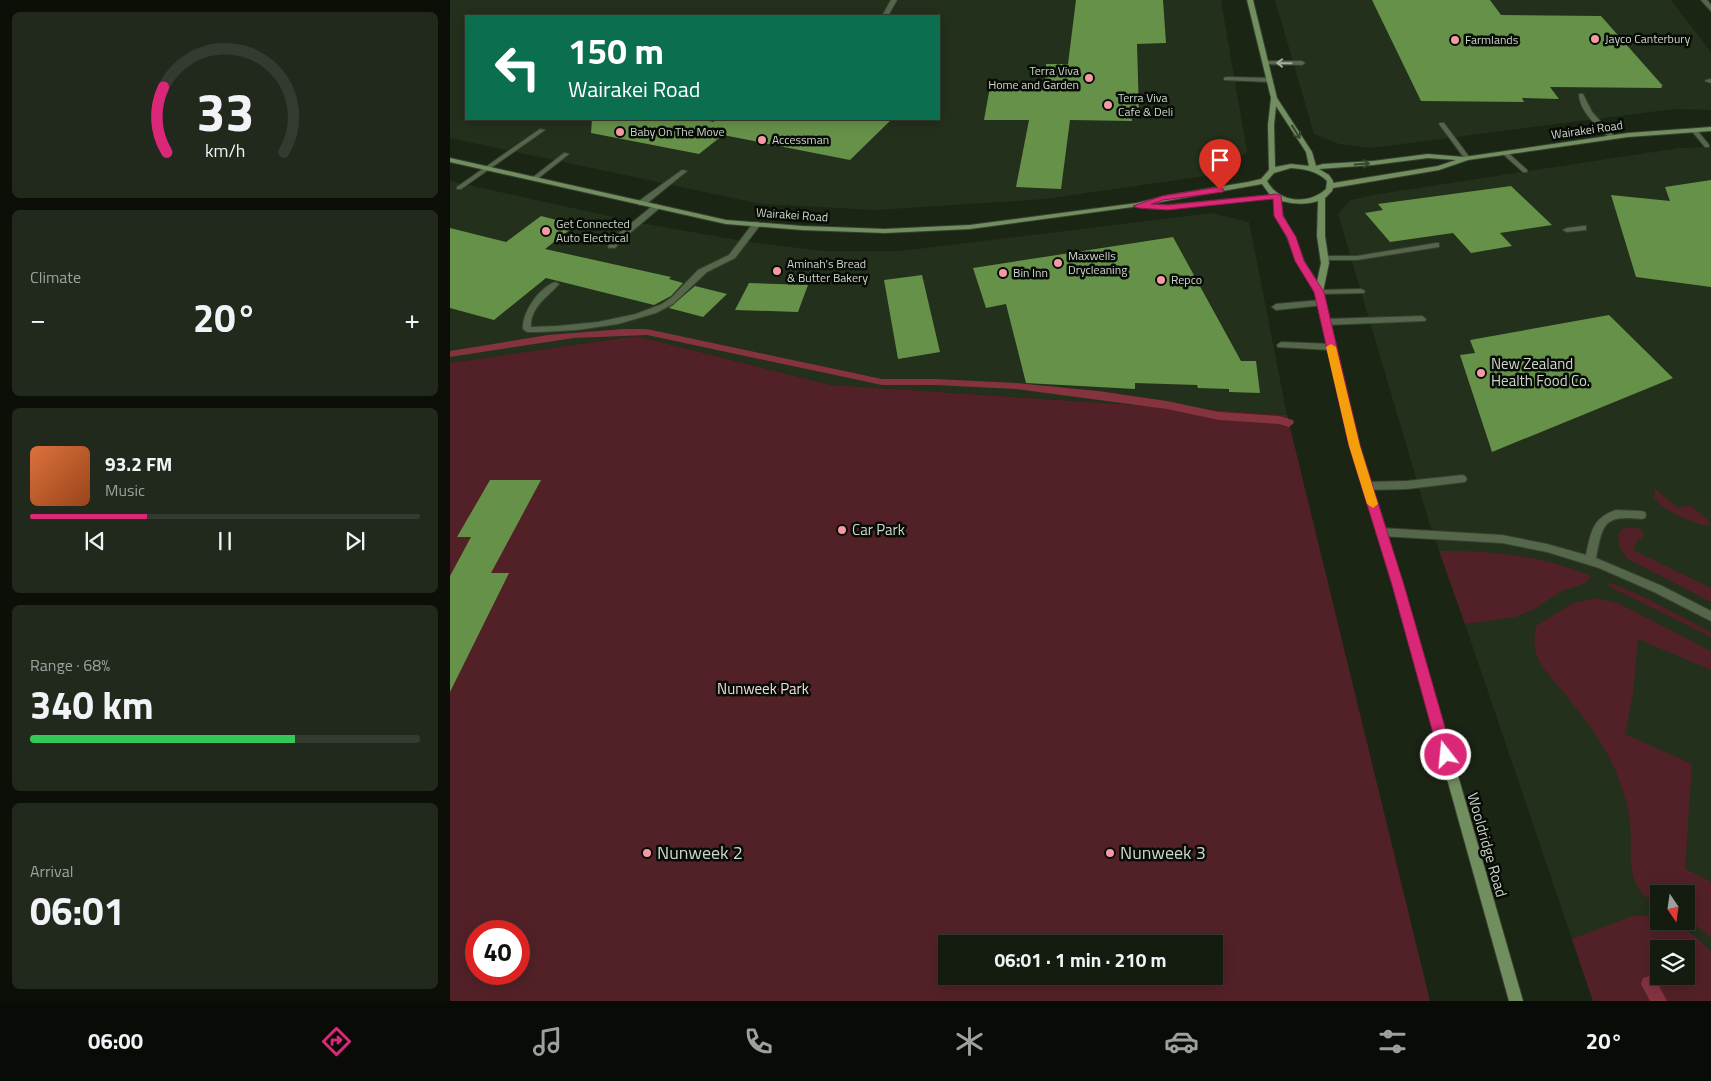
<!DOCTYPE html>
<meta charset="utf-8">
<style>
body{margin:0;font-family:"Titillium Web",sans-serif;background:#21291d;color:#f1f3f6;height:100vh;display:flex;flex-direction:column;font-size:19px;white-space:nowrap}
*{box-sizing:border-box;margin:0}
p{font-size:16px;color:#9da19e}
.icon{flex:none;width:28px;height:28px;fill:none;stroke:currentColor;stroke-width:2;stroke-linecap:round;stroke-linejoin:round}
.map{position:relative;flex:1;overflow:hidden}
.drawer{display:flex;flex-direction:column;gap:12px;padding:12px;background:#0b0f08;width:450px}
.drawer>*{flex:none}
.top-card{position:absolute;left:15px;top:15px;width:475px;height:105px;border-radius:0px;box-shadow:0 2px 12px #0003,0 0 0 1px #333a2f;background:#0b6e4f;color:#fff;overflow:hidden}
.needle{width:32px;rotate:167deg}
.buttons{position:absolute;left:1200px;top:885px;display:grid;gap:10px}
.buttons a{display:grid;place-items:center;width:45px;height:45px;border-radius:0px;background:#141c0f;box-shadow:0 2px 12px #0003,0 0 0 1px #333a2f;font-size:25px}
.speed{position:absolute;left:15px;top:920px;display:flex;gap:10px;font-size:25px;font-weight:700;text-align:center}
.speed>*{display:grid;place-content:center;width:65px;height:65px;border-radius:50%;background:#141c0f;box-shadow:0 2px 12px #0003,0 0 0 1px #333a2f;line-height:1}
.speed .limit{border:8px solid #d22;background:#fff;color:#111}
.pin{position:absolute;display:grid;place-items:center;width:42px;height:42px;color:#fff;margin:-51px -21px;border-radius:50% 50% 50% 0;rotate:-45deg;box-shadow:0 0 5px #0007}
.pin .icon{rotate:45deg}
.me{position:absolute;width:55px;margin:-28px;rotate:344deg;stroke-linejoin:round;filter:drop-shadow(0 0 4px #0008)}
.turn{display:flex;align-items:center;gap:18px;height:105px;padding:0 20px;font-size:22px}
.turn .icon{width:65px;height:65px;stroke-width:2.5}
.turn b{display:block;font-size:35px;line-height:42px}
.big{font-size:38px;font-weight:700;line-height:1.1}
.drawer .card{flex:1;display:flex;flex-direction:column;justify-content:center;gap:8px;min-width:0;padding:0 18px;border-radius:8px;background:#21291d}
.drawer .dial{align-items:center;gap:0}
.dial svg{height:130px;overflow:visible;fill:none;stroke:#333a2f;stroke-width:7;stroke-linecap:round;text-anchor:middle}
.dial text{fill:#f1f3f6;stroke:none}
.song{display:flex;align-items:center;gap:15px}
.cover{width:60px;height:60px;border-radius:8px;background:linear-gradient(135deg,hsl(20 70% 55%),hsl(20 70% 35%))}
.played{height:5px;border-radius:2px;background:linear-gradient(90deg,#db2777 30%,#333a2f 30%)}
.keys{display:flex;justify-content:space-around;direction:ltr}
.heat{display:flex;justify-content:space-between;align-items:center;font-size:28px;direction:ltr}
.charge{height:8px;border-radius:4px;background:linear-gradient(90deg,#34c759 68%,#333a2f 0)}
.trip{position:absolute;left:488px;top:935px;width:285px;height:50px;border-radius:0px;background:#141c0f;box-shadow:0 2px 12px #0003,0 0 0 1px #333a2f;font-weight:700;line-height:50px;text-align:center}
.tab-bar{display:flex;height:80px;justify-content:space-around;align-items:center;background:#080b06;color:#9da19e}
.tab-bar .icon{width:35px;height:35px}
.tab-bar .selected{color:#db2777}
.tab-bar b{font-size:22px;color:#f1f3f6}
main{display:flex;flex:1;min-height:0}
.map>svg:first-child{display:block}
</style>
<main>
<section class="drawer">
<div class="card dial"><svg viewBox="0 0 100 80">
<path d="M14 69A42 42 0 1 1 86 69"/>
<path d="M14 69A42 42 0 0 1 12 29" stroke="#db2777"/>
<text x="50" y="56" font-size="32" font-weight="700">33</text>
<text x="50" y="72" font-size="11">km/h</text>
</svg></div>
<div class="card"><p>Climate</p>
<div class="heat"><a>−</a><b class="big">20°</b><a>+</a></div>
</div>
<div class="card">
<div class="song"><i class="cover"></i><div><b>93.2 FM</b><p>Music</p></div></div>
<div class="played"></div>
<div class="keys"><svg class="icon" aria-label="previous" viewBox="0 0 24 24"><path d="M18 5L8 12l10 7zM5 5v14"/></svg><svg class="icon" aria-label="pause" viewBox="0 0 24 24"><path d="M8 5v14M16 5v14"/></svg><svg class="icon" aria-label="next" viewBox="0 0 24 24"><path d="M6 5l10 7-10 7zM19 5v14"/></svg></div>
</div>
<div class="card"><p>Range · 68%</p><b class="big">340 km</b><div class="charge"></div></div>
<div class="card"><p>Arrival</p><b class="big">06:01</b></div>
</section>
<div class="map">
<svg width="1261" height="1001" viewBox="0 0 1261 1001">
<rect width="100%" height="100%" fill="#1b2514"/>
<path fill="#23301b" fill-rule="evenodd" d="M0,0h771l26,152 -28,22 -174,25 -169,11 -115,-6 -311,-66zM16,16h473v103h-473z
M825,0h396l40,52v58l-37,-1 -303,39 -32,-4 -25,-10z
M1261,147v854h-118l-128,-377 -36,-102 -91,-308 12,-14 29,-6 300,-46zM1209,894h27v27h-27zM1209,949h27v27h-27z
M0,181l190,42 109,19 75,9h77l310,-38 38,9 38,193 -456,-30 -195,-49 -186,27z"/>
<path fill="#522128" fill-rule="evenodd" d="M186,336l195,49 456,30 143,586h-980v-638zM26,931h43v43h-43zM496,944h268v32h-268z
M1205,489l23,19 12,-3 18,15 3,6c-14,0 -51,-16 -57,-29z
M1183,527l9,3 2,4 -2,5 -3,-1 -6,12 78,38v14l-83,-43 -8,-10 -2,-13 4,-7z
M989,551c51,-1 105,5 152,25l-5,7 -24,8 -28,18 -18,8 -51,7z
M1159,582l37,16 65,34v5l-103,-51z
M1146,598l24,6 91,47v19l-73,-31 -5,54 -8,41 67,30 -7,105 26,13v55l-25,-19v-24h-27v11c-42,-20 -22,-60 -31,-95 -14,-63 -47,-95 -86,-144 -8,-13 -9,-25 -6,-40l37,-23z
M1182,916h19l8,2v3c19,0 40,17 52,31v49h-118l-21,-62zM1209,949h27v27h-27z"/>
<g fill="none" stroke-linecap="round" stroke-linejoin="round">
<path fill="#84333f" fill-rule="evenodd" d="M173,329h24l235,50h53l81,4 82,8 69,10 52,11 60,4 14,4 1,3 -5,4 -10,-3 -60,-4 -52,-11 -151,-20 -81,-4h-53l-235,-50 -73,3 -124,19v-6l98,-16z
M1199,976l6,2 12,23h-17l-9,-17 2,-6z"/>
</g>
<path fill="#669149" d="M626,0h87l3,43 -29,1 2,69h-7v8l-62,-1 -9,69 -45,-2 13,-67h-45l7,-39 54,1 1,-18h22z
M922,0h118l11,15 100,1 62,70h-2l1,2 -112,-1 9,12 -37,-1 2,4 -103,-1z
M142,119h105l17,3v-3h178l-42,41 -127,-25 -24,19 -108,-21z
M1261,180v107l-75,-10 -25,-82 59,6 -5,-14z
M1061,186l41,39 -52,8 12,13 -41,7 -18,-20 -63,9 -25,-29 18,-3 -5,-6z
M91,216l35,9 -31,24 126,28 -2,2 14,4 -12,13 -17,9 -108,-27 -52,42 -44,-12v-80l56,14z
M723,237l68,124h15l4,32 -31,-1v-3l-31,-1 -1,-3 -62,-2v6l-109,-6 -20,-79 -20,4 -13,-40z
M472,275l18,77 -42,7 -14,-79z
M299,283l59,2 -10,27 -63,-2z
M245,286l32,8 -24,23 -34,-9z
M1159,315l64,63 -181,74 -32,-97 15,-2 -5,-13z
M40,480h51l-50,93h18l-59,119v-116l21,-39h-14z"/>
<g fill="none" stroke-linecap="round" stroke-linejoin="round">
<g stroke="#384131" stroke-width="2">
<path id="lane" d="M441,0h6l-9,16h-6z
M816,61h36l3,2 -3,2 -38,-1v-2z
M776,77l44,1 3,2 -3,2 -46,-2v-2z
M1261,79v4l-6,-2 1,-1z
M1129,94h4l9,18 22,24v2h-4c-12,-11 -31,-27 -31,-44z
M990,123h4l26,35 -1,1h-4l-26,-35z
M90,129l5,1 -84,59h-4v-2z
M1242,129h4l13,16v2h-4l-14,-17z
M1053,152h4l20,18v2h-4l-20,-18z
M114,153l5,1 -33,26h-4v-2z
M232,170l5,1 -42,34h-6v-4z
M205,204l7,2 -38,32 -9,10h-6l-1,-2 10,-12z
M304,222h3l4,2 -26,34 -28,14 -34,32 -17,9 -38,11 -41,6 -37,2h-13l-4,-3c-1,-17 16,-41 32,-47l4,2c-11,13 -29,23 -28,43l26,-1 41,-4 38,-8 26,-10 10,-7 26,-27 31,-15z
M1133,226h3v4l-19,2 -4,-2 4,-2z
M986,243h3v4l-82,13h-33l-4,-2 4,-2h33z
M911,289l4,2 -1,2 -45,1 -4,-2 4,-2z
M871,300l4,3 -1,2 -48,5 -4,-3 4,-3z
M972,316l4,3 -1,2 -99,4 -4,-3 4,-3z
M831,342l50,2 4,3 -4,3 -53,-3 -1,-2z
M1012,475l3,1 2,3 -2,3 -58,7 -40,1 -5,-4 5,-4 40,-1z
M1166,510l25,1 4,1 1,3 -1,3 -4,1c-38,-4 -38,5 -45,39l66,28 49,25v10l-57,-29 -55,-24 -52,-16 -45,-9 -121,-7 -4,-1 -1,-3 1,-3 4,-1 121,7 45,9 39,11c5,-23 6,-37 30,-45z"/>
</g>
<g stroke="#384131" stroke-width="2">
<path id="street" d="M1251,0h6l4,5v6z"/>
</g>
<g stroke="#384131" stroke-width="2">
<path id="secondary" d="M797,0h6l24,98 35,54 4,14 7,-2 50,-3 55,-7 36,3 164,-24 83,-6v4l-83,6 -160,23 -29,10 -106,18 -1,3 -7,7v38l4,27 -6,29 37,154 43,139 120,416h-14l-116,-416 -43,-139 -35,-154 -19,-31 -9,-24 -12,-21 -1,-18 -106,11 -25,-1 -3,-2 -170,23 -85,4 -83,-3 -76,-6 -276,-62v-4l276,62 76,6 83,3 85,-4 167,-22 32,-8 79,-13 13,-3 8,-9 -1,-45 3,-27zM826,106l30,46 3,14 -18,-2 -16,3 -1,-42zM978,158l28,2 -18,6 -105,17v-2l-4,-6 -10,-6 54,-4zM841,168c14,1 26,3 36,13l-1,8c-17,16 -47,14 -59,-8l7,-8zM812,184l8,11 -102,10 -19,-1zM831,201c13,3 25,4 37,0l-1,35 4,27 -4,19 -13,-21 -9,-24 -12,-21z"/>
</g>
<use href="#lane" fill="#55674a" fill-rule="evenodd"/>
<use href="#street" fill="#55674a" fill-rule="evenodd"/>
<use href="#secondary" fill="#718e5f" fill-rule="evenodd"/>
</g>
<defs><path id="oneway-shaft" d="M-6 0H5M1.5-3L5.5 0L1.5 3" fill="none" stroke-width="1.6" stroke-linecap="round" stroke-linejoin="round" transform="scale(1.25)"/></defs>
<use stroke="#a4ae9d" href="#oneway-shaft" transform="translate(834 63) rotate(-179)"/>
<g stroke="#37462e">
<use href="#oneway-shaft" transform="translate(846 132) rotate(58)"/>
<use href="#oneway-shaft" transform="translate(912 164) rotate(-4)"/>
</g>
<path fill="#db2777" stroke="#8e194d" d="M770,187l4,3 -1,2 -60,8 -12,4 17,1 109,-11 4,2 2,20 13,21 8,24 20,31 36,154 44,139 49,170 -2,5 -5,2 -5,-2 -2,-5 -47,-170 -43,-139 -35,-154 -19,-31 -8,-24 -13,-21 -1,-17 -105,11 -30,-2 -5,-2 29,-10z"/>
<path fill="#f59e0b" d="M881,344l5,3 24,99 18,58 -5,4 -6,-4 -18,-58 -23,-99z"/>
<g fill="#f49aa3" stroke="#080c06" stroke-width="2">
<circle cx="1145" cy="39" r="5"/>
<circle cx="1005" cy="40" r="5"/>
<circle cx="639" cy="78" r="5"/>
<circle cx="658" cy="105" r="5"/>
<circle cx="170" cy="132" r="5"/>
<circle cx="312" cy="140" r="5"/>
<circle cx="96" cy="231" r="5"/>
<circle cx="608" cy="263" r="5"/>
<circle cx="327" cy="271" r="5"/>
<circle cx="553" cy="273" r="5"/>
<circle cx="711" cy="280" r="5"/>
<circle cx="1031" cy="373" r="5"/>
<circle cx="392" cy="530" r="5"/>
<circle cx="197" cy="853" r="5"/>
<circle cx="660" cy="853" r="5"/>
</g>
<g text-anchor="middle" stroke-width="5" stroke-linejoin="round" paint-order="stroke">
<g font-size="12" fill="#ced5ca" stroke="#080c06" text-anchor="start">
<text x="1155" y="43">Jayco Canterbury</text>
<text x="1015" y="44">Farmlands</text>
<text x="629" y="75" text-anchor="end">Terra Viva<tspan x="629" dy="14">Home and Garden</tspan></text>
<text x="668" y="102">Terra Viva<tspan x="668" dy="14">Cafe &amp; Deli</tspan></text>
<text x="180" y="136">Baby On The Move</text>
<text x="322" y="144">Accessman</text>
<text x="106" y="228">Get Connected<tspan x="106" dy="14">Auto Electrical</tspan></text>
<text x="618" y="260">Maxwells<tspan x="618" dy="14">Drycleaning</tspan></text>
<text x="337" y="268">Aminah's Bread<tspan x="337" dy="14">&amp; Butter Bakery</tspan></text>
<text x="563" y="277">Bin Inn</text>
<text x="721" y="284">Repco</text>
</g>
<g font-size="12" fill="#ced5ca" stroke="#080c06">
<text transform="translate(1137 130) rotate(-8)" y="4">Wairakei Road</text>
<text transform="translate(342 215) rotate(4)" y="4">Wairakei Road</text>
</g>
<g font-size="15" fill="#ced5ca" stroke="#080c06" text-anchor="start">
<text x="1041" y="369">New Zealand<tspan x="1041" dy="17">Health Food Co.</tspan></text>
<text x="402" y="535">Car Park</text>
</g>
<g font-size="15" fill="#f3d9db" stroke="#080c06">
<text x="313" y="694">Nunweek Park</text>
</g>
<g font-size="15" fill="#ced5ca" stroke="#080c06">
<text transform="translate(1037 845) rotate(74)" y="5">Wooldridge Road</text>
</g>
<g font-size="18" fill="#ced5ca" stroke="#080c06" text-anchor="start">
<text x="207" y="859">Nunweek 2</text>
<text x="670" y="859">Nunweek 3</text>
</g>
</g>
</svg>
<div class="buttons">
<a><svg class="needle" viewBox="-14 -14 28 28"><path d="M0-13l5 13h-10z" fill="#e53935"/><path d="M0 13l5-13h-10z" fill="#9da19e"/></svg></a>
<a><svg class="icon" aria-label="layers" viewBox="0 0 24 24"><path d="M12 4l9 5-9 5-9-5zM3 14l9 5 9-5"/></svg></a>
</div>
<div class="speed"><div class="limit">40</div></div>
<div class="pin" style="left:770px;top:190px;background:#d93025"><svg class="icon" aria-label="arrive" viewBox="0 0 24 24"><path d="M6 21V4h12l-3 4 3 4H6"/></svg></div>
<svg class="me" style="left:996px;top:755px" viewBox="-20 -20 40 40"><circle r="17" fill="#db2777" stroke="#fff" stroke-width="3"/><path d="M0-11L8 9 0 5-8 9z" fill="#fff"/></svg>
<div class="trip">06:01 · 1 min · 210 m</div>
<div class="top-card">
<div class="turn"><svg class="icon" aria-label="left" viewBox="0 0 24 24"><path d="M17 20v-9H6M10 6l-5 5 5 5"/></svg><div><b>150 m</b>Wairakei Road</div></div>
</div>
</div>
</main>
<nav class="tab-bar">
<b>06:00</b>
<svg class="icon selected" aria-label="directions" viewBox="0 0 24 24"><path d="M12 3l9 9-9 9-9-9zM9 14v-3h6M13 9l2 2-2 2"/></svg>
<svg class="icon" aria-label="music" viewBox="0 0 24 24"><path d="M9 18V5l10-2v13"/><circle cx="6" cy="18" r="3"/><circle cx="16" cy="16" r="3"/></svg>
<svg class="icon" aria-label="phone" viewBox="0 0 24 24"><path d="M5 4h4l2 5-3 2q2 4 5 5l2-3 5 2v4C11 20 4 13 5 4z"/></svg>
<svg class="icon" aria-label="climate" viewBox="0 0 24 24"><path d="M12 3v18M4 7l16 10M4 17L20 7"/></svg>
<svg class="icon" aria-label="car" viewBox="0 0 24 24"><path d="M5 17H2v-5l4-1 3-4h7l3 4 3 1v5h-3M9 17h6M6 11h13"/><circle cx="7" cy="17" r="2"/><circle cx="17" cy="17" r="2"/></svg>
<svg class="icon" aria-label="filters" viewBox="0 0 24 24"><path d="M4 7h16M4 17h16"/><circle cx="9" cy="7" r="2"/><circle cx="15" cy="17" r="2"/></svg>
<b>20°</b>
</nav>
